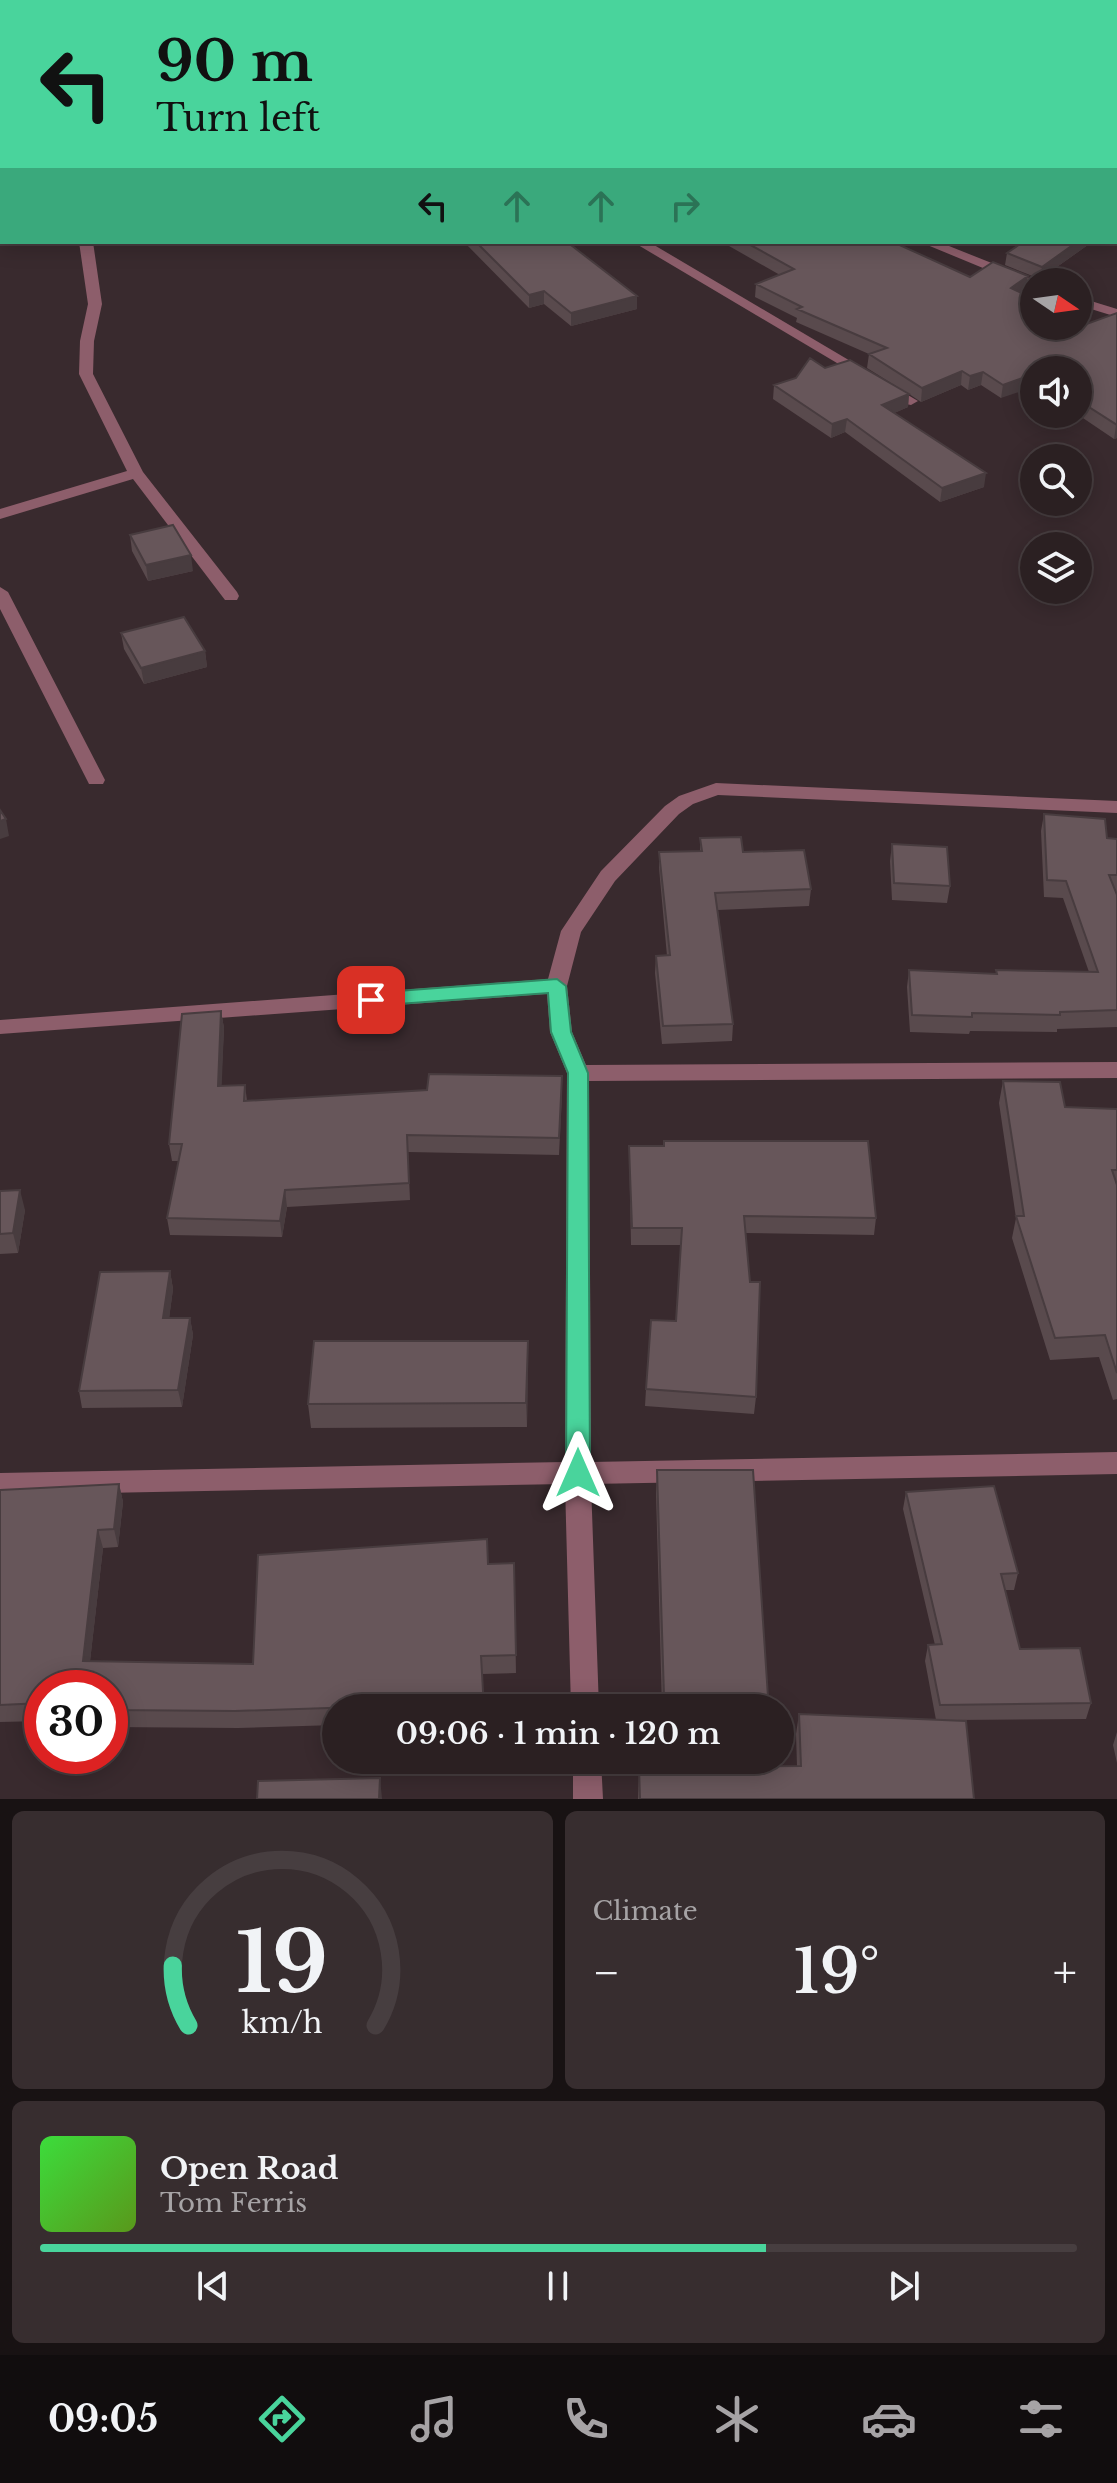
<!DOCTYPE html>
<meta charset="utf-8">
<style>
body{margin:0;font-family:"Libre Baskerville",serif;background:#372d2f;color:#f1f3f6;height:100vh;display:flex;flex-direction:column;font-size:30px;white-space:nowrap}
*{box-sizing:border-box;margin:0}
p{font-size:26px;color:#a6a3a5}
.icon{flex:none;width:44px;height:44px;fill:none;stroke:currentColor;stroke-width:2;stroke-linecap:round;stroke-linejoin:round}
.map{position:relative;height:1799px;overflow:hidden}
.side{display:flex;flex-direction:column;gap:12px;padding:12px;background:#181213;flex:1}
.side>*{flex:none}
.hud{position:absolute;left:0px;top:0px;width:1118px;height:244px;box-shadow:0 4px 20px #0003,0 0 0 2px #473e40;background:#49d49c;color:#111;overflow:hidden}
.needle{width:52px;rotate:103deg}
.tools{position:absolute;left:1020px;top:268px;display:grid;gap:16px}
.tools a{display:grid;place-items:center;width:72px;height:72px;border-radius:50%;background:#2b2022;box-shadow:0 4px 20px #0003,0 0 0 2px #473e40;font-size:40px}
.speed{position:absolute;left:24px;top:1670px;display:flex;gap:16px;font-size:40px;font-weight:700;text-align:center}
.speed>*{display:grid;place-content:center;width:104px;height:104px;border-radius:50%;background:#2b2022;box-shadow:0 4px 20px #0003,0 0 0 2px #473e40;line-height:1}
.speed .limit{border:12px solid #d22;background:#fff;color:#111}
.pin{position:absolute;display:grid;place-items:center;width:68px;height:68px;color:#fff;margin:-34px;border-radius:16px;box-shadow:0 4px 12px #0006}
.me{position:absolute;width:88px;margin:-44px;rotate:0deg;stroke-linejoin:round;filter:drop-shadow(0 0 6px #0008)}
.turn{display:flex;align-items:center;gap:28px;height:168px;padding:0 24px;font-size:36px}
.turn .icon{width:104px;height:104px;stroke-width:2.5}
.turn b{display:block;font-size:56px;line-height:68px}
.lanes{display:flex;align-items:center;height:76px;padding:0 24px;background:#0003;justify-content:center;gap:40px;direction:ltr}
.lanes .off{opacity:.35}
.big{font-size:60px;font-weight:600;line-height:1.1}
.side .card{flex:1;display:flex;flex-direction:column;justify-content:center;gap:12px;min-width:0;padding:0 28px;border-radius:12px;background:#372d2f}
.side .dial{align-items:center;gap:0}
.dial svg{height:208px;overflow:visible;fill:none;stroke:#473e40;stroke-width:7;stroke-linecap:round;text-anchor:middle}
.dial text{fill:#f1f3f6;stroke:none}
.song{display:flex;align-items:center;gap:24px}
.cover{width:96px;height:96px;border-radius:12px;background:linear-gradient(135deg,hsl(120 70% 55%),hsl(90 70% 35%))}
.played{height:8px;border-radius:4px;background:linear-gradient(90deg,#49d49c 70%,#473e40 70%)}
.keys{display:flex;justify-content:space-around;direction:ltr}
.heat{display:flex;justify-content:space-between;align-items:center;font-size:44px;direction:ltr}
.side .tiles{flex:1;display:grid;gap:12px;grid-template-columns:1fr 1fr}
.card:last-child{grid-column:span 2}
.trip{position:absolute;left:322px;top:1694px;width:472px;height:80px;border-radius:40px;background:#2b2022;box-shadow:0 4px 20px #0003,0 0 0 2px #473e40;font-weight:600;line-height:80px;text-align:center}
.tab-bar{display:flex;height:128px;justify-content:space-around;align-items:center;background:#110d0e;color:#a6a3a5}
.tab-bar .icon{width:56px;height:56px}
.tab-bar .selected{color:#49d49c}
.tab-bar b{font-size:36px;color:#f1f3f6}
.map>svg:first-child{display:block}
</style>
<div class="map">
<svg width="1117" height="1799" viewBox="0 0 1117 1799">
<rect width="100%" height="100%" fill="#392a2e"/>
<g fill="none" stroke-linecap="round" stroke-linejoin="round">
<path fill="#8d5e6b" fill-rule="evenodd" d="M808,0h11l1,2h-11z
M1116,43h1v6h-1z
M0,112h2v8h-2z
M0,219h2v8h-2z
M79,242h14l9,62 -8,37 -1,33 50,98 94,120 2,4 -2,4h-12l-92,-121 -133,40v-10l127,-38 -48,-97 1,-33 8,-37z
M633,242h16l269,159 -7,4 -5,-1z
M920,242h19l100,40h-5v6l-5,-1z
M1078,297l39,12v8l-39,-12z
M0,587l8,5 97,188 -2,4h-14l-2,-4 -87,-171z
M716,783l401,18v12l-399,-18 -25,9 -14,10 -64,67 -34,51 -14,54 5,46 14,33 531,-3v16l-528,3 2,381 526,-10v22l-526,10 8,224h-28l-6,-224 -565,11v-22l565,-11 2,-389 -17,-41 -3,-38 -547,40v-14l548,-41 13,-48 40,-60 64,-65 14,-10z
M573,1760h28l2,39h-30z"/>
</g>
<path fill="#594a4d" d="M464,242h103l70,67 -66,17 -27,-22 -15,4z
M722,242h171l77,35 58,-1 -2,13 -5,4 63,32 33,-12v125l-3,1 -37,-25h1v-44h-44l-33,28 -20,-13 -13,5 -7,-5 -40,17 -12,-8 -1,13 -14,6 90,74 -44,15 -95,-70 -14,6 -58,-39 1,-14 51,-17 74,20 -32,-20 2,-14 -73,-32 1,-4 -42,-21 1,-13 24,-9z
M1023,242h69l-52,37 -35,-14 2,-12z
M130,535l63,36 -45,10 -16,-30z
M121,633l84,18 2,16 -63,17 -20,-35z
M1044,814l63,24 10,1v53h-1l1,3v132l-60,2v3l-87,-1 -1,3 -59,-2 -3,-45 2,-17 87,4v-4l93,2 -26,-74 -19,-1 -3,-66z
M700,838l43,14 68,37 -2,17 -91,4 15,114 -1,17 -70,3 -7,-71 1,-17h11l-8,-88v-16l41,-1z
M892,844l58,42 -3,17 -55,-3 -2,-39z
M221,1011l3,17 -3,58 24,-1 2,16 315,-8 -3,62 -151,-3 2,48 -123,7 -5,30 -112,-2 -3,-17 12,-57h-7l-3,-17z
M1003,1081l62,26 52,2v290l-4,1 -14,-43 -49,3 -38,-122 4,-20 -17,-115z
M629,1146l247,72 -2,17 -128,-2 10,164 -2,17 -109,-8 1,-17 30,-68 5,-76h-50z
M0,1191l25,19 -7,43 -18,1z
M170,1271l3,18 -4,29h21l3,17 -11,72 -100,1 -3,-17z
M528,1341l-1,86 -216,1 -3,-24z
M657,1470l111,227 -1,11h-105l-6,-214z
M119,1484l4,18 -5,45 -15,1 -13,113 163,3 235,-100 26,-1 2,110 -34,1 2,34h-148v17l-98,3 -128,-1v-39h-68v33l-42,1v-232z
M906,1492l112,81 -4,17h-9l15,59 71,54 -5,16 -133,1 21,79h-336l1,-32 158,-1 -1,-32 3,-20 137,6 -11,-59 3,-16h7l-32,-136z
M1117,1732v31l-4,-18z"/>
<path fill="#483c3f" d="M0,182h2v12h-2z
M1077,242h15l-52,37 2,-12z
M1028,276l-2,13 -17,12 2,-13z
M544,291v13l-15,4v-13z
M637,296v13l-66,17v-13z
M962,371l-1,14 -40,17 1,-14z
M983,372l-2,13 -13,5 2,-14z
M1034,374v13l-33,11 2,-13z
M909,394l-1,13 -27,12 1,-14z
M847,419l-2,13 -14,6 1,-14z
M1117,425v13l-3,1 2,-13z
M986,473l-2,14 -44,15 2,-14z
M191,555l2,16 -45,10 -2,-16z
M205,651l2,16 -63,17 -3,-16z
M6,819l3,17 -9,3v-18z
M221,1011l3,17 -3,75 -3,-17z
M20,1190l5,20 -7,43 -5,-20z
M285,1190l2,17 -5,30 -2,-16z
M170,1271l3,18 -6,46 -4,-17z
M190,1318l3,17 -11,72 -4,-17z
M528,1341v24l-1,62 -1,-24z
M119,1484l4,18 -5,45 -4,-18z
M98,1530l5,18 -15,131 -5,-18z
M380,1778l2,21h-3z"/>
<path fill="#67565a" stroke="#483c3f" stroke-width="2" d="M0,123h2v59h-2z
M476,242h91l70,54 -66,17 -27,-22 -15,4z
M745,242h148l77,35 23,-15 35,14 -17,12 23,11v27h44v-4l6,3 33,-12v112l-39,-25v-30h-44v4l-31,11 -20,-13 -13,4 -8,-5 -40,17 -53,-34 18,-6 -90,-39 5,-2 -46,-23 38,-15z
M1023,242h54l-35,25 -35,-14z
M810,358l15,10 25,-8 59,34 -27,11 104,68 -44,15 -95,-69 -15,5 -58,-39 22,-7z
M173,525l18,30 -45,10 -16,-30z
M184,617l21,34 -64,17 -20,-35z
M0,810l6,9 -6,2z
M1044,814l61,5 2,19 10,1v36h-8l8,20v115l-57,2v3l-88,-2v4l-60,-2 -3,-45 88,4 -1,-4 102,2 -32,-91 -19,-1z
M741,837l2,15 61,-2 7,39 -96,4 18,131 -70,2 -7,-70 14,-1 -11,-103 43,-1 -2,-13z
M892,844l55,3 3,39 -56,-3z
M221,1011l-3,75 27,-1 -1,16 183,-11 2,-16 133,2 -3,62 -152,-3 2,48 -124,7 -5,31 -113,-3 15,-74h-13l13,-130z
M1003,1081l57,1 5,25 52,2v61h-5l5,15v188l-12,-38 -50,3 -39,-122h8z
M664,1141h204l8,77 -132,-2 6,66h10l-4,115 -110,-8 5,-69 25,1 6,-93h-50l-3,-82h35z
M20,1190l-7,43 -13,1v-43z
M170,1271l-7,47h27l-12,72 -99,1 21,-119z
M314,1341h214l-2,62 -218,1z
M657,1470h96l15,227 -104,-1z
M119,1484l-5,45 -16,1 -15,131 170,3 5,-109 229,-16 1,25 26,-1 2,92 -35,1 3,52h-127v-1l-122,4 -125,-1v-22h-68v15l-42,2v-215z
M994,1486l24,87 -17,1 19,75 60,-1 11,55 -151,2 -12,-60 14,-1 -36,-152z
M799,1714l167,7 8,78h-334l-1,-32 162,-1z
M380,1778l-1,21h-122l1,-18z"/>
<path fill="#49d49c" stroke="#2f8a65" stroke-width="2" d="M557,979l9,7 5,46 17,41 2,400 -4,7 -8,3 -8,-3 -4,-7 2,-400 -17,-41 -3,-39 -177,13 -9,-6 9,-7z"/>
</svg>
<div class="tools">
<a><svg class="needle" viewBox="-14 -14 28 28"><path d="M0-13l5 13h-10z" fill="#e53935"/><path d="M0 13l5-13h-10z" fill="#a6a3a5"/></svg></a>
<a><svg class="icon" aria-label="sound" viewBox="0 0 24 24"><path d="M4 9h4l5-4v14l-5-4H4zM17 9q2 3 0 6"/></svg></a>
<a><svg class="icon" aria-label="search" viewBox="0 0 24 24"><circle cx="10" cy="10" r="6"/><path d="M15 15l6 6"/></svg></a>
<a><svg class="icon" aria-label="layers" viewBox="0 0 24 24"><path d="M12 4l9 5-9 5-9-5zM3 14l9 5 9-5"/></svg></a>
</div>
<div class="speed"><div class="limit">30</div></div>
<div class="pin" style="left:371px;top:1000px;background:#d93025"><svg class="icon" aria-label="arrive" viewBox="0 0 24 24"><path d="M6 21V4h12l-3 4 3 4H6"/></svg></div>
<svg class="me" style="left:578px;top:1473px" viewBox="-20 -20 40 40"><path d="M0-17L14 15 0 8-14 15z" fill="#49d49c" stroke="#fff" stroke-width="4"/></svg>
<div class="trip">09:06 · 1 min · 120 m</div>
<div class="hud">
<div class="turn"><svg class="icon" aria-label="left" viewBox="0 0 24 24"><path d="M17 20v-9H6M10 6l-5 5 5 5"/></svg><div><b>90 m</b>Turn left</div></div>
<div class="lanes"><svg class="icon" aria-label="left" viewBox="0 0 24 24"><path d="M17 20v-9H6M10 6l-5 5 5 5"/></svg><svg class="icon off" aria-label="ahead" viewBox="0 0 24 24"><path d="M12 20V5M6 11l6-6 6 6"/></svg><svg class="icon off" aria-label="ahead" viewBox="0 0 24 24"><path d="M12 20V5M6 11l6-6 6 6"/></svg><svg class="icon off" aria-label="right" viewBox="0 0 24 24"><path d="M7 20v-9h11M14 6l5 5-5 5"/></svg></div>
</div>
</div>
<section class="side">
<div class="tiles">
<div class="card dial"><svg viewBox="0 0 100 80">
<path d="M14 69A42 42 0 1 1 86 69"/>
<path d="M14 69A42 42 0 0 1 8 46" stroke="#49d49c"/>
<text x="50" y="56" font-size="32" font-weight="700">19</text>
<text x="50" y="72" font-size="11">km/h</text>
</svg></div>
<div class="card"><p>Climate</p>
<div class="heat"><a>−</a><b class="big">19°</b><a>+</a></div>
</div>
<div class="card">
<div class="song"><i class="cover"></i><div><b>Open Road</b><p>Tom Ferris</p></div></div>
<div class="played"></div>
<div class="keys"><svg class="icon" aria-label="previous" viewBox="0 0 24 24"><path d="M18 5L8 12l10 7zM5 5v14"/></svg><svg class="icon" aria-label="pause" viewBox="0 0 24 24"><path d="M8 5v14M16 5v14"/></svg><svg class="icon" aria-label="next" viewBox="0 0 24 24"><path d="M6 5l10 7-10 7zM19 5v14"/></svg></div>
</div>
</div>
</section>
<nav class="tab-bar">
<b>09:05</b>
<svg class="icon selected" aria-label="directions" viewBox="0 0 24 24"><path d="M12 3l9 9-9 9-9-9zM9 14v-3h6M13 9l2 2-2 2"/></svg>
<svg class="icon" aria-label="music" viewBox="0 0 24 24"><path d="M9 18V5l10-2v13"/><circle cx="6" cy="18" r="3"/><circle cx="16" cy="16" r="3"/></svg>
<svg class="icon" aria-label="phone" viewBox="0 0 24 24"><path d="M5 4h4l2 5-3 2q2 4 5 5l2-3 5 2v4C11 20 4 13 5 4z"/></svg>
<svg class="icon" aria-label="climate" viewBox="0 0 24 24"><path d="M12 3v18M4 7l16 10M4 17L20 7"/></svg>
<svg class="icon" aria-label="car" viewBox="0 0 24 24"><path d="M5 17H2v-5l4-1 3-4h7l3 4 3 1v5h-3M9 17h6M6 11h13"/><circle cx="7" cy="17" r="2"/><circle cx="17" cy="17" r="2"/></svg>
<svg class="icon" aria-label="filters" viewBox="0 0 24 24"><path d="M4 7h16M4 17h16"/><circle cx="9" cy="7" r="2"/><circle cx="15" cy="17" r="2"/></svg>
</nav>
